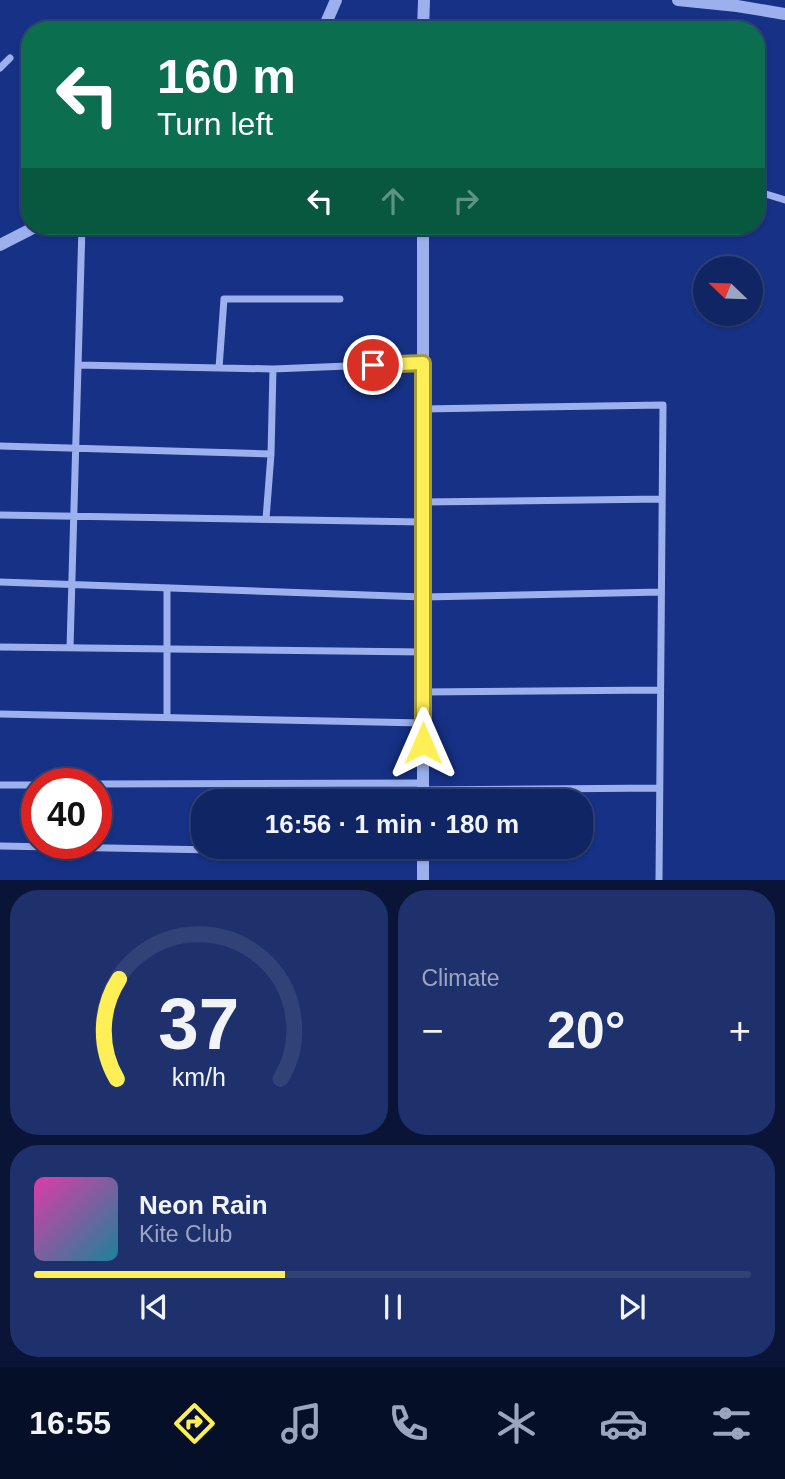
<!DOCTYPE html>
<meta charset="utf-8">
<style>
body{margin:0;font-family:Arial,sans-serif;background:#1e316d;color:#f1f3f6;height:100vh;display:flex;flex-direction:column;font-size:26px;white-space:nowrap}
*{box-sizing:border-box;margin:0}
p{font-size:23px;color:#9ca5bf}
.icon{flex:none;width:38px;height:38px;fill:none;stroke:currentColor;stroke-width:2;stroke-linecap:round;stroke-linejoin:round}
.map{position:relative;height:880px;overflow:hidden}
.drawer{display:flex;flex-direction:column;gap:10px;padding:10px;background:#091437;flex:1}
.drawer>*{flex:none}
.top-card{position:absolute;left:21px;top:21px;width:744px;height:214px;border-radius:28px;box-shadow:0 2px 5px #0004,0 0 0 2px #304278;background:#0b6e4f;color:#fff;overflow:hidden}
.needle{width:46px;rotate:293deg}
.buttons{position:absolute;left:693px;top:256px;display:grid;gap:14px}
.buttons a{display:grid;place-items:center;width:70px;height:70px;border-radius:50%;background:#102564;box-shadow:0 2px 5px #0004,0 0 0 2px #304278;font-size:35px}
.speed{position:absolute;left:21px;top:768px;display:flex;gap:14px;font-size:35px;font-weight:700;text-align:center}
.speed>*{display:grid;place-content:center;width:91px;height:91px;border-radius:50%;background:#102564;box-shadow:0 2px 5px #0004,0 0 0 2px #304278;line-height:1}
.speed .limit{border:10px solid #d22;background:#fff;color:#111}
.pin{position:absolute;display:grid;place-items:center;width:60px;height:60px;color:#fff;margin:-30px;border:4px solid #fff;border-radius:50%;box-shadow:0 2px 7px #0007}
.me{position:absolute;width:77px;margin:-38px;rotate:0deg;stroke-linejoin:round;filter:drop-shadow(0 0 5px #0008)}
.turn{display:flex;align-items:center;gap:24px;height:147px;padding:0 21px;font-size:32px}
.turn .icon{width:91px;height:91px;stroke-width:2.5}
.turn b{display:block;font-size:49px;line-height:60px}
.lanes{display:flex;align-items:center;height:66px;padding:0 21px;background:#0003;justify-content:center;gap:35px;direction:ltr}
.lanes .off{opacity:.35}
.big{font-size:52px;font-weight:700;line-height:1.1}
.drawer .tile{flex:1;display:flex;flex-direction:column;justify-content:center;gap:10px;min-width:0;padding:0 24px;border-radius:28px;background:#1e316d}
.drawer .dial{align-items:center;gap:0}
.dial svg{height:182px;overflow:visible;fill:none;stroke:#304278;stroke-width:7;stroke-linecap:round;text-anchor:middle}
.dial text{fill:#f1f3f6;stroke:none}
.song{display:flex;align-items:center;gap:21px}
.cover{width:84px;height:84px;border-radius:10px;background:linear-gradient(135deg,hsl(320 70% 55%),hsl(190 70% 35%))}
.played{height:7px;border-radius:4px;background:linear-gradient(90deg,#ffef57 35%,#304278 35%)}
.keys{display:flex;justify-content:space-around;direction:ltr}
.heat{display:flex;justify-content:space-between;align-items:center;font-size:38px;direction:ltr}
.drawer .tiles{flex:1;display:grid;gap:10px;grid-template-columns:1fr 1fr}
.tile:last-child{grid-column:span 2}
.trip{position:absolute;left:191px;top:789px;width:402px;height:70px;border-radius:28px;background:#102564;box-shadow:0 2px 5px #0004,0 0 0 2px #304278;font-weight:700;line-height:70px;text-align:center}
.menu{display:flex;height:112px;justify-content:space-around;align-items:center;background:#060f28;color:#9ca5bf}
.menu .icon{width:49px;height:49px}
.menu .selected{color:#ffef57}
.menu b{font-size:32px;color:#f1f3f6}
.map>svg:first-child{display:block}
</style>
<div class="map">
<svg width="785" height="881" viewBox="0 0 785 881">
<rect width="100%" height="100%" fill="#163185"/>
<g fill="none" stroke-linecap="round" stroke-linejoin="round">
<path stroke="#9bb0ed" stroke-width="7" d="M0,68l10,-10
M756,191l29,9
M78,365l195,4 150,-6
M219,368l5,-69h116
M423,409l240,-4 -4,476
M0,446l271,8
M423,502l239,-3
M0,515l423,7
M266,519l5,-65 2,-85
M0,582l423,15 238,-5
M167,588v129
M0,647l423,5
M70,648l12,-422
M423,692l237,-2
M0,714l423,9
M96,784l327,-1
M0,785h37
M423,790l236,-2
M0,846l423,8"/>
<path stroke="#9bb0ed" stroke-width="12" d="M678,0l59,6 48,8
M323,30l13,-30
M423,30l1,-30
M423,226v576
M0,245l37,-19
M423,847v34"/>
</g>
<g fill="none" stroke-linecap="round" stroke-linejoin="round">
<g stroke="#a69b39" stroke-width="18">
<path id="route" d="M373,365l50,-2v380"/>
</g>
<use href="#route" stroke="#ffef57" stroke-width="12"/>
</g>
</svg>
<div class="buttons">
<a><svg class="needle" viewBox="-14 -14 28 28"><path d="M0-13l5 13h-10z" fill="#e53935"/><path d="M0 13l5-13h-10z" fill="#9ca5bf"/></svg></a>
</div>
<div class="speed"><div class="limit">40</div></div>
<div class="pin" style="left:373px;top:365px;background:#d93025"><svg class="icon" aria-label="arrive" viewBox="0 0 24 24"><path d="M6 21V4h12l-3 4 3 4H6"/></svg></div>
<svg class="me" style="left:423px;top:743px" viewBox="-20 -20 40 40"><path d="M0-17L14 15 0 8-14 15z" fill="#ffef57" stroke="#fff" stroke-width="4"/></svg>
<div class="trip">16:56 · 1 min · 180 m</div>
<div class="top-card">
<div class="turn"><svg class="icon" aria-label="left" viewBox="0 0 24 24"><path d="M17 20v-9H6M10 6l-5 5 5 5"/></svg><div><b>160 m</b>Turn left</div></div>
<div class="lanes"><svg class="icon" aria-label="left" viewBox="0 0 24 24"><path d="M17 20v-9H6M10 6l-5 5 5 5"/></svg><svg class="icon off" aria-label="ahead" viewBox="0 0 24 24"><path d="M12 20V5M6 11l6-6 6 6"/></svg><svg class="icon off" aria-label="right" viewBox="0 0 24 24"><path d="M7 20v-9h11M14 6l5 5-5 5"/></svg></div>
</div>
</div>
<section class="drawer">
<div class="tiles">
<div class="tile dial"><svg viewBox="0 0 100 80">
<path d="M14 69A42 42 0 1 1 86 69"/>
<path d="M14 69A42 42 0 0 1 15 25" stroke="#ffef57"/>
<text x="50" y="56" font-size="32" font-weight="700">37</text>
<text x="50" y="72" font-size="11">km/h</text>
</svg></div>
<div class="tile"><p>Climate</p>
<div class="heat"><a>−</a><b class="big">20°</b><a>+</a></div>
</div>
<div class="tile">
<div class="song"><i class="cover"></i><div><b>Neon Rain</b><p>Kite Club</p></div></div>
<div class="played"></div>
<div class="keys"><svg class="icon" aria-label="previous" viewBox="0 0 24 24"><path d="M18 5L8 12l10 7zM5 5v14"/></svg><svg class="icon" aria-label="pause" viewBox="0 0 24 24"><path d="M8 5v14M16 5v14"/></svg><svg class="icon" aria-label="next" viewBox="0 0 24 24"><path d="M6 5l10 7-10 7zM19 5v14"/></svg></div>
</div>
</div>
</section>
<nav class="menu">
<b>16:55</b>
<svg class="icon selected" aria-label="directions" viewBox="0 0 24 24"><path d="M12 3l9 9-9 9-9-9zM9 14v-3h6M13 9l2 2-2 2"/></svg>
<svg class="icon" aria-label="music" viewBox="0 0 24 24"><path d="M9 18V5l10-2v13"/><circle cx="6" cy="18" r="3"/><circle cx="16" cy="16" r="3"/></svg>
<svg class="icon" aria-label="phone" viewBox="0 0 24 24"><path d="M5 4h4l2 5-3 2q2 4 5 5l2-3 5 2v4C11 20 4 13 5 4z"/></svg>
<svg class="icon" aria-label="climate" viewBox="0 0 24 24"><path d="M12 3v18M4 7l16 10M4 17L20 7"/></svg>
<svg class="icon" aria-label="car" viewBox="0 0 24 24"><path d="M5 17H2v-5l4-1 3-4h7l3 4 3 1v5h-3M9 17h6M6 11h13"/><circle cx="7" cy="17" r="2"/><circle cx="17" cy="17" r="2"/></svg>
<svg class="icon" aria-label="filters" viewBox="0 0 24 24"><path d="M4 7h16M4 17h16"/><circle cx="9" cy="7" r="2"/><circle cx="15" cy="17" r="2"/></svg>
</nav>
